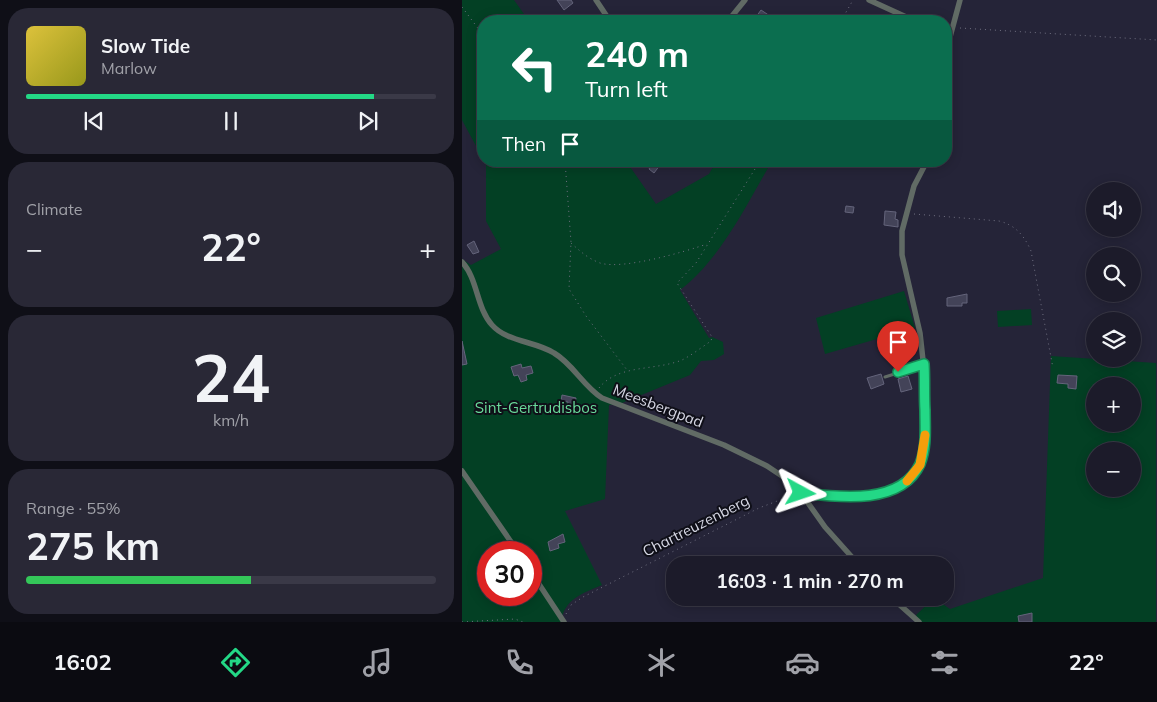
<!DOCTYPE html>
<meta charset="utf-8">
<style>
body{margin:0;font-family:Mulish,sans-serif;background:#292836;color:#f1f3f6;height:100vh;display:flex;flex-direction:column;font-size:19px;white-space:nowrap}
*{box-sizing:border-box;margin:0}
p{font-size:16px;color:#a0a1a8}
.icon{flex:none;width:28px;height:28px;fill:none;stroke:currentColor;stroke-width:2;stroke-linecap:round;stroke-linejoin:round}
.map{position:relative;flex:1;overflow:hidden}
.sheet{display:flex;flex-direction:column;gap:8px;padding:8px;background:#0f0f17;width:462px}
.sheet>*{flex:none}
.guide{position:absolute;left:15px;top:15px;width:475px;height:152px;border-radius:20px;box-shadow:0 2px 12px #0003,0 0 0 1px #3a3947;background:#0b6e4f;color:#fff;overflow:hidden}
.buttons{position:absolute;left:624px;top:182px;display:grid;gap:10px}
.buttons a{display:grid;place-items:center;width:55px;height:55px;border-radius:50%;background:#1c1b2a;box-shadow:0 2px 12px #0003,0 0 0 1px #3a3947;font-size:25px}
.speed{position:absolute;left:15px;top:541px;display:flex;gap:10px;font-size:25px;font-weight:700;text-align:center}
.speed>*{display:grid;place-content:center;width:65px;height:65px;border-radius:50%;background:#1c1b2a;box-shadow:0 2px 12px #0003,0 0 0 1px #3a3947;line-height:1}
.speed .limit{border:8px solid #d22;background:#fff;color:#111}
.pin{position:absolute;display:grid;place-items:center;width:42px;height:42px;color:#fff;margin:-51px -21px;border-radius:50% 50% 50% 0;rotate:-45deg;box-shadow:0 0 5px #0007}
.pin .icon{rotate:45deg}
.me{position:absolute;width:55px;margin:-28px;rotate:95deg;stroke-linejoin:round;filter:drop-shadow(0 0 4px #0008)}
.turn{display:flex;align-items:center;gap:18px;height:105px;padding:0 25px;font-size:22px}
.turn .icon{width:65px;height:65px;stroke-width:2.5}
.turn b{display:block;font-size:35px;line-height:42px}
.then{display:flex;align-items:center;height:48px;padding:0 25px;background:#0003;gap:10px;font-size:19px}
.big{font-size:38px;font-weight:700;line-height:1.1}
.sheet .card{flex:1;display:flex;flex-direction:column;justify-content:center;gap:8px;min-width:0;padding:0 18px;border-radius:20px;background:#292836}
.sheet .dial{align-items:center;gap:0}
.dial b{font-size:65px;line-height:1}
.song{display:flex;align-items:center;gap:15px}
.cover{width:60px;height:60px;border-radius:8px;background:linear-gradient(135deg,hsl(50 70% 55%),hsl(60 70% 35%))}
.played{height:5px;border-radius:2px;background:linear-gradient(90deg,#23d886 85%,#3a3947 85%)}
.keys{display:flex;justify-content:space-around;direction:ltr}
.heat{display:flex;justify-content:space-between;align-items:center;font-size:28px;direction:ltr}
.charge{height:8px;border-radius:4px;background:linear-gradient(90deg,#34c759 55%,#3a3947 0)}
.trip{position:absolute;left:204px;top:556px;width:288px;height:50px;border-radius:20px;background:#1c1b2a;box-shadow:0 2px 12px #0003,0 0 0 1px #3a3947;font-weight:700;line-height:50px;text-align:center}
.tab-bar{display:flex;height:80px;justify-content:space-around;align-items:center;background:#0b0b11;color:#a0a1a8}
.tab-bar .icon{width:35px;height:35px}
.tab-bar .current{color:#23d886}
.tab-bar b{font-size:22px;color:#f1f3f6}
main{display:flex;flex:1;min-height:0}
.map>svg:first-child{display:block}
</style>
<main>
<section class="sheet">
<div class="card">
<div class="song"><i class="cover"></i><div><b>Slow Tide</b><p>Marlow</p></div></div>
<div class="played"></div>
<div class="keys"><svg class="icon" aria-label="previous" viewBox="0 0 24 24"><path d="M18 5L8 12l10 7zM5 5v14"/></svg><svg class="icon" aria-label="pause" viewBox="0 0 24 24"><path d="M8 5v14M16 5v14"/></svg><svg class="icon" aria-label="next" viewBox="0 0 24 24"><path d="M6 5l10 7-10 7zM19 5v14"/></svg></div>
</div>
<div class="card"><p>Climate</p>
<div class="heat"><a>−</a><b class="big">22°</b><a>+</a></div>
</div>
<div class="card dial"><b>24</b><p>km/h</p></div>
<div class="card"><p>Range · 55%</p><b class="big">275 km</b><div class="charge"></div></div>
</section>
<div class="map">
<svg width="695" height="622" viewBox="0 0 695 622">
<rect width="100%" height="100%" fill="#252438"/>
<path fill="#034024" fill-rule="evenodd" d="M0,0h52l15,21h-46v138l-21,-39z
M22,161h142l30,43 53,-30 7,-13h56c-25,43 -52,99 -92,129l29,48 3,-1 11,5 1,12 -10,6 -13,1 -11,14 -68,28 -13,2 -4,94 -40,12 37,74c-19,8 -38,14 -41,37h-99v-363l9,6 30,-16 -15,-28v-56zM26,552h43v43h-43z
M442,291l11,37 -90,26 -9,-36z
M569,309l1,16 -34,2 -1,-16z
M589,356l105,7v259h-236l-4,-7 18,-17 16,11 93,-31zM632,386h38v38h-38zM632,451h38v38h-38z"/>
<path fill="#434358" stroke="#64647b" d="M95,0h14l2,3 -9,7z
M299,10l9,6 -4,5h-13z
M192,161h9l-9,12 -5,-4z
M384,206l8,1 -1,6 -8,-1z
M423,211l11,1 -1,7 3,1v7l-14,-2z
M12,241l5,11 -6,2 -6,-9z
M505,294v9h-5v3h-15v-8z
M0,341l5,23 -5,1z
M59,364l1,4 9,-2 2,7 -7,2 1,5 -6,2 -3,-7 -4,1 -3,-9z
M419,374l3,10 -13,5 -4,-11z
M596,375l19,1 -1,13 -8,-1v-4l-11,-1z
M446,376l4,13 -11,3 -3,-13z
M100,395l14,3 -2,12 -7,-1 1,-7 -7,-1z
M101,534l2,8 -7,2 1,4 -9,3 -2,-9z
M570,613v9h-13l-1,-6z"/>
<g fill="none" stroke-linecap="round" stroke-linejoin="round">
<path stroke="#707081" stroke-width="1" stroke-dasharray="1 4" stroke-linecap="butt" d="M0,7l21,28
M379,21l12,-21
M498,28l197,12
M103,161l6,81 -2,47 17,27 41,54
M452,214l85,7c16,4 25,14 32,30l22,117
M109,243c9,8 16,15 29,20 23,7 84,-11 107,-19
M137,388c19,-24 56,-17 83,-28 10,-5 20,-13 29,-19l1,-4 -35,-54 19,-20 64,-102
M104,614l5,-9 12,-8 176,-89 34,-13
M0,622l53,-3 8,3"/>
<path stroke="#616b65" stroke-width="3" d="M423,377l38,-12"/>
<path stroke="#616b65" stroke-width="5.5" d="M134,0l14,21
M407,0l46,21
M266,21l17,-21
M484,71l4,-34 10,-37
M0,262c16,17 14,45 30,63 15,17 43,16 62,28 19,11 29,33 48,45l122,47 43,21 21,14 13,13 24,34 34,38
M0,471l56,81
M339,493l69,2 20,-4 19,-11 11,-15 5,-24 -1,-72 -4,-36 -18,-78v-24l12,-45 13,-25
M69,572l33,50
M430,598l27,24"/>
</g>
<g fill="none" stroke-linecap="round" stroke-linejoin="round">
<g stroke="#178c57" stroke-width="12">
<path id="route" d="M339,493c36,4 100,13 119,-29 7,-17 5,-36 5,-54 -1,-15 0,-31 -1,-46l-26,8"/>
</g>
<use href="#route" stroke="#23d886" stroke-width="9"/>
<path stroke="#f59e0b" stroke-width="9" d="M445,481l13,-16 5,-30"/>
</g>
<g text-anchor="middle" stroke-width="4" stroke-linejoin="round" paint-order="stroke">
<g font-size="15" fill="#d5d6e3" stroke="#0f0f18">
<text transform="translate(196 406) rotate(21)" y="5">Meesbergpad</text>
<text transform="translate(234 526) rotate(-27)" y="5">Chartreuzenberg</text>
</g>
<g font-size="15" fill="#69da9a" stroke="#0f0f18">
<text x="74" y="413">Sint-Gertrudisbos</text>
</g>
</g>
</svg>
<div class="buttons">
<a><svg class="icon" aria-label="sound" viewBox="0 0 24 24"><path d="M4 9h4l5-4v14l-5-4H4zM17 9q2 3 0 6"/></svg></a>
<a><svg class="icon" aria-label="search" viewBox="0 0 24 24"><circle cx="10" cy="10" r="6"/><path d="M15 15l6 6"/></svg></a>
<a><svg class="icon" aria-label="layers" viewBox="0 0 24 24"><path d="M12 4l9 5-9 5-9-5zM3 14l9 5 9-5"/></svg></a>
<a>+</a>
<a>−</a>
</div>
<div class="speed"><div class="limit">30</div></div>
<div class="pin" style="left:436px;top:372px;background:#d93025"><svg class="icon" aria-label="arrive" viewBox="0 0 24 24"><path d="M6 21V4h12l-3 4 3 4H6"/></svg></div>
<svg class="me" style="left:339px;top:493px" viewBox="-20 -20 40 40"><path d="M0-17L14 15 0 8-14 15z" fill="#23d886" stroke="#fff" stroke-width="4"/></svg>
<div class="trip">16:03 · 1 min · 270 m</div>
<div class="guide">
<div class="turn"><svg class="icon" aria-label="left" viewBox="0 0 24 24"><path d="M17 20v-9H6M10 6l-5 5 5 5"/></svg><div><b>240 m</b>Turn left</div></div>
<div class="then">Then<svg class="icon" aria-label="arrive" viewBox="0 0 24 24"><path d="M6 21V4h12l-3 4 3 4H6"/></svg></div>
</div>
</div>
</main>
<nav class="tab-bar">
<b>16:02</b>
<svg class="icon current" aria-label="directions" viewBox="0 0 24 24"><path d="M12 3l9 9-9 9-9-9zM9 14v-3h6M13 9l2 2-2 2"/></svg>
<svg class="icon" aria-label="music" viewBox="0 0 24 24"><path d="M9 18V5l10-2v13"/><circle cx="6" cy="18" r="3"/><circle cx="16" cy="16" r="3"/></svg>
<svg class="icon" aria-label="phone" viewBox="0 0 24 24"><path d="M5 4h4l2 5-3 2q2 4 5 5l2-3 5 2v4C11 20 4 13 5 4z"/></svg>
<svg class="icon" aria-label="climate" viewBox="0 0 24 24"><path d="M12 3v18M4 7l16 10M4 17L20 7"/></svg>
<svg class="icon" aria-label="car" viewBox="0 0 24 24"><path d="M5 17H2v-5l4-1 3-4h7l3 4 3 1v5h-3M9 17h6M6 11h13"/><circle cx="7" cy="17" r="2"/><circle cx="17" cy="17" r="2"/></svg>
<svg class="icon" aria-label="filters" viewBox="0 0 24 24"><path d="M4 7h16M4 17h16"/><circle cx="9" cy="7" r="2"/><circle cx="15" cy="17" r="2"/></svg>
<b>22°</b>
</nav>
